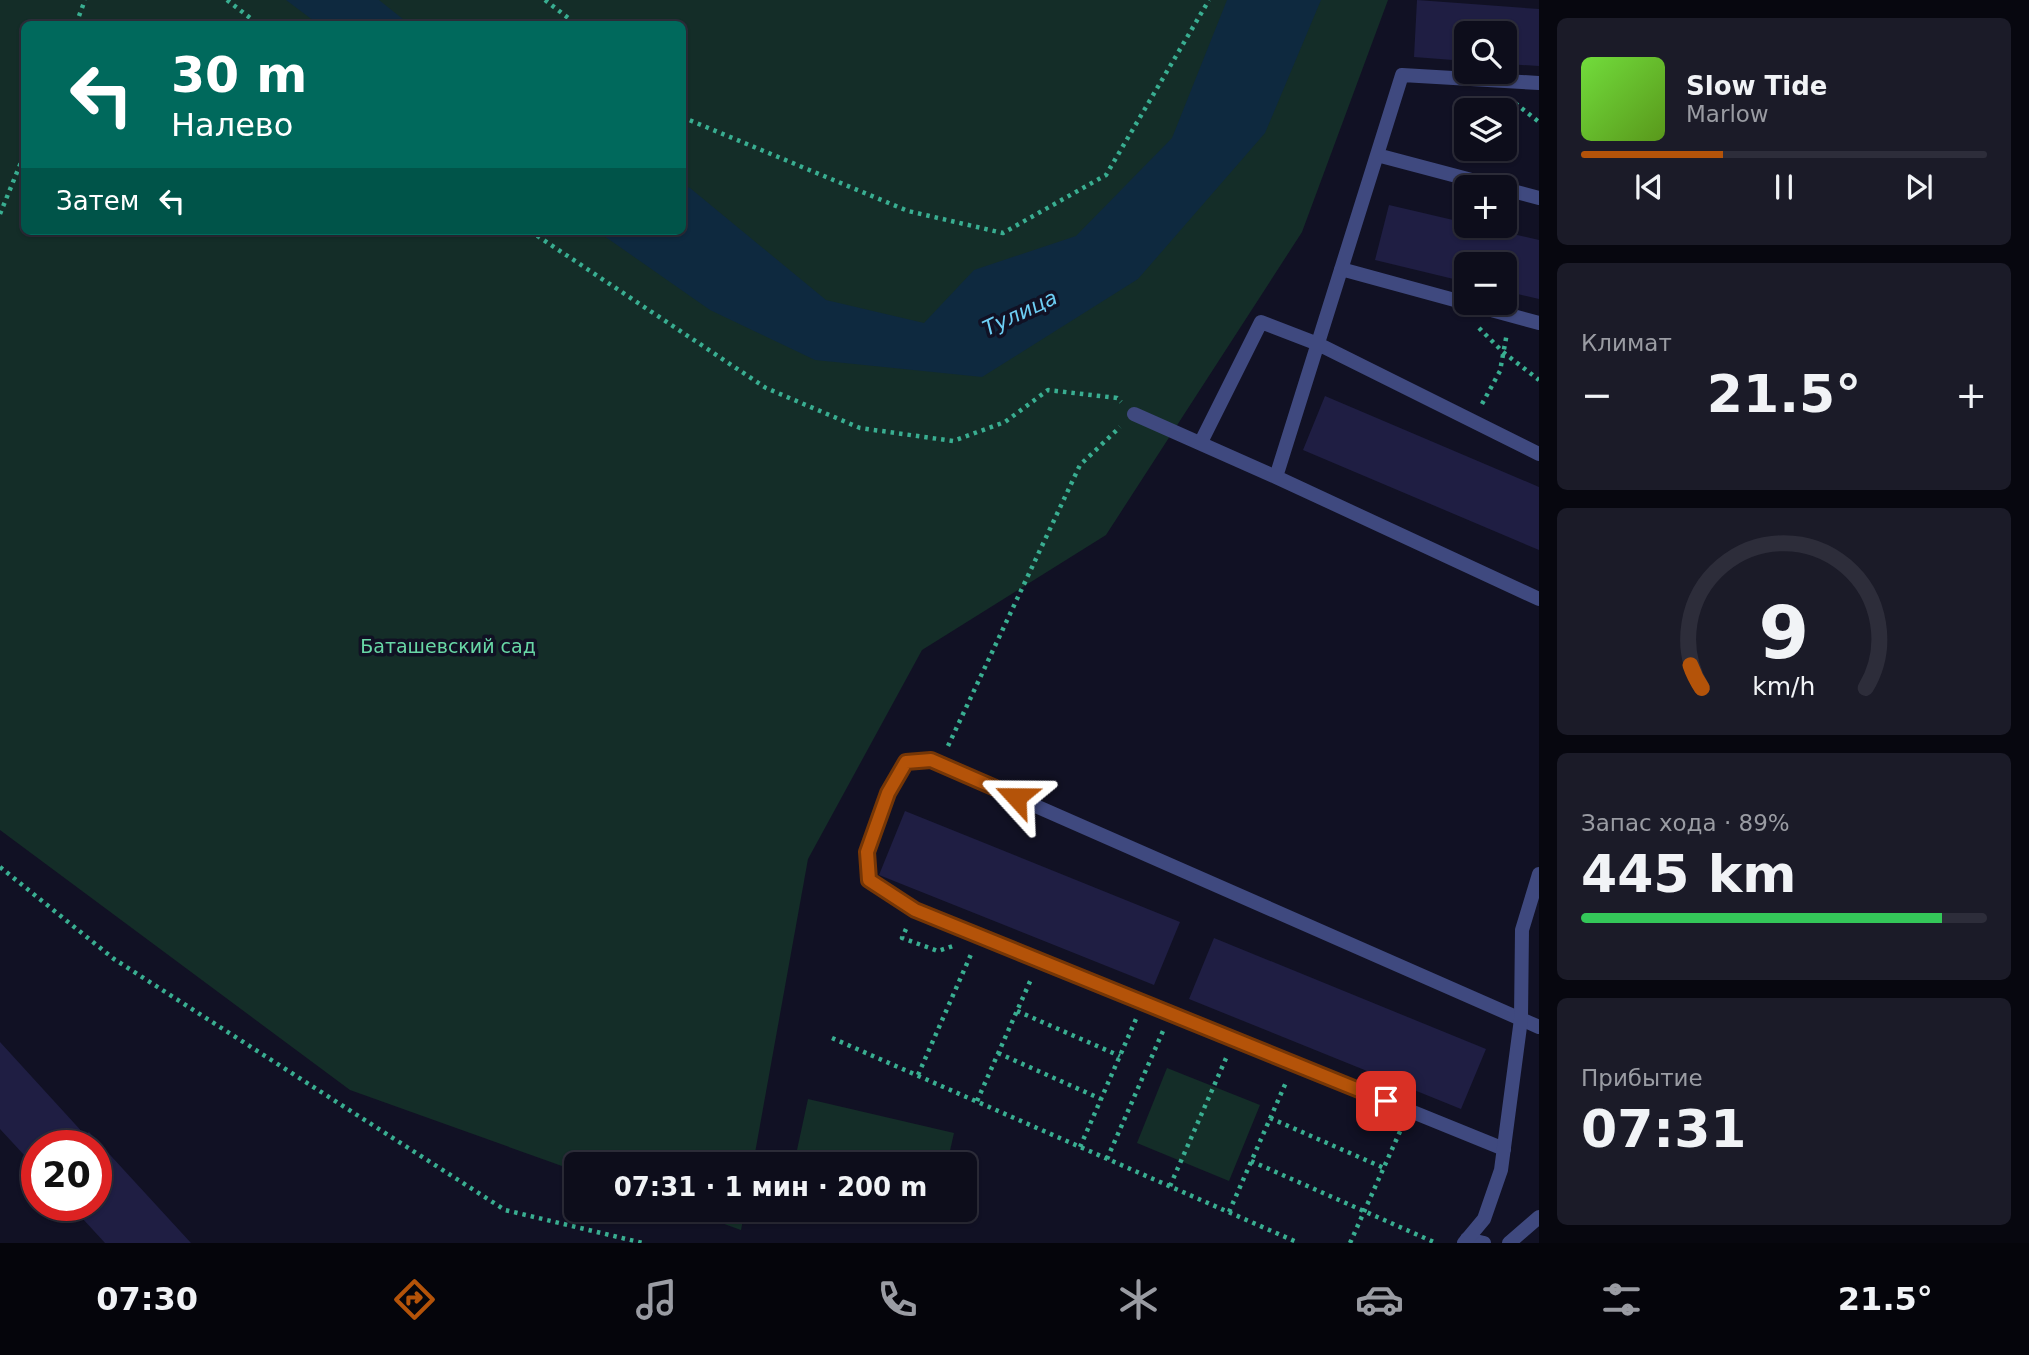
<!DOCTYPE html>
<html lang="ru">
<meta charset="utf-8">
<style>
body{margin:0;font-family:"DejaVu Sans",sans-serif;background:#1b1b28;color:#f1f3f6;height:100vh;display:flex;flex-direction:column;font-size:26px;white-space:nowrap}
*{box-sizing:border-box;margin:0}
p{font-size:23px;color:#9a9ca3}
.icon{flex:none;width:38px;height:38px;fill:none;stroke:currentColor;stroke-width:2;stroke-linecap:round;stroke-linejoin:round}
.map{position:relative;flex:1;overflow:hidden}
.side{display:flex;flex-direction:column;gap:18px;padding:18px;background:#07070f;width:490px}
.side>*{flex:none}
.hud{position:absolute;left:21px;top:21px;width:665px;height:214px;border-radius:10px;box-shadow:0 2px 5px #0004,0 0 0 2px #2d2d3a;background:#00695c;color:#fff;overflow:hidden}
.controls{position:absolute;left:1454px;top:21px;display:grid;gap:14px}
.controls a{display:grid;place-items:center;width:63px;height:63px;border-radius:10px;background:#0d0d1b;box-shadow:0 2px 5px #0004,0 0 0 2px #2d2d3a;font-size:35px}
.speed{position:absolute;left:21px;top:1130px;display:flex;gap:14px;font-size:35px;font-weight:700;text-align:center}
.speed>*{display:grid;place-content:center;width:91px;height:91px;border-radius:50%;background:#0d0d1b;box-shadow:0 2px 5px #0004,0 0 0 2px #2d2d3a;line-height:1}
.speed .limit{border:10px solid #d22;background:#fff;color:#111}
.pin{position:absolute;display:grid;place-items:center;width:60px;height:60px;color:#fff;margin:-30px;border-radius:14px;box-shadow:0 4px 10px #0006}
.me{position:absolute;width:77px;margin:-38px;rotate:294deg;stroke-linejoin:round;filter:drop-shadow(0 0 5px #0008)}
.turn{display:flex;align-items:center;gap:24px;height:147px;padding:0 35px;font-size:32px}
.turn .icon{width:91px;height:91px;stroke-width:2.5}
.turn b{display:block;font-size:49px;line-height:60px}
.then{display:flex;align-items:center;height:66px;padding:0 35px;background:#0003;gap:14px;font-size:26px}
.big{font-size:52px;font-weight:700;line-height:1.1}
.side .tile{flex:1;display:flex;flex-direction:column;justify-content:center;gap:10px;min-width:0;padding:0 24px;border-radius:10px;background:#1b1b28}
.side .dial{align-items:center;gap:0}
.dial svg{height:182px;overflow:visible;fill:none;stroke:#2d2d3a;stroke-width:7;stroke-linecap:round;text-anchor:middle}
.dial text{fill:#f1f3f6;stroke:none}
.song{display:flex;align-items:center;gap:21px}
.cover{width:84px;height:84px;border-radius:10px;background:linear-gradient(135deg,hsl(100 70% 55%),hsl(90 70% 35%))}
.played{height:7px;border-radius:4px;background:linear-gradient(90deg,#b45309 35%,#2d2d3a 35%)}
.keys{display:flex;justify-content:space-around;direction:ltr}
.heat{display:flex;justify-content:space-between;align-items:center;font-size:38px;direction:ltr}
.charge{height:10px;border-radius:5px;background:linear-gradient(90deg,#34c759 89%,#2d2d3a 0)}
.trip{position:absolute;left:564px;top:1152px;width:413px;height:70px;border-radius:10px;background:#0d0d1b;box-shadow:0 2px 5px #0004,0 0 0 2px #2d2d3a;font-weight:700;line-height:70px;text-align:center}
.tabs{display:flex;height:112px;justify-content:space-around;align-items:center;background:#05050b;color:#9a9ca3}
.tabs .icon{width:49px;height:49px}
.tabs .active{color:#b45309}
.tabs b{font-size:32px;color:#f1f3f6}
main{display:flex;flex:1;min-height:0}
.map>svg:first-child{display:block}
</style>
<main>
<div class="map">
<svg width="1539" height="1243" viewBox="0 0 1539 1243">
<rect width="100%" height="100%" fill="#111124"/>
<path fill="#142d28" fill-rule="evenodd" d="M0,0h1388l-86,232 -196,303 -184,115 -114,209 -55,305h-177v7l-226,-81 -350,-260zM24,24h658v207h-658z
M1167,1068l93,37 -31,76 -92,-38z
M808,1099l146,34 -7,31h-153z
M682,1209h63l-4,21z
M868,1209h68l-3,15z"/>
<path fill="#0e293f" d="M286,0h93l30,24h-91z
M1227,0h94l-56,133 -127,146 -156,98 -167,-17 -105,-50 -113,-79h85l1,-46 7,3 136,112 98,23 50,-53 102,-34 96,-98z"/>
<path fill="#1f1e43" d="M1417,0l122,9v57l-34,-2v-31h-39v28l-52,-4z
M1389,205l77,18v3h11l62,14v59l-34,-8v-27h-39v18l-91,-22z
M1325,396l214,91v63l-236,-100z
M905,811l275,111 -26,63 -275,-110z
M1214,938l272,111 -25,60 -272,-110z
M0,1042l85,93 4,-3 102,111h-86l-34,-37h25v-60h-59v23l-37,-40z"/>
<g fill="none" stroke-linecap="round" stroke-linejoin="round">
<path stroke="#39ae91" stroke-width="4.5" stroke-dasharray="3.5 5" stroke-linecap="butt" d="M227,0l31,24
M545,0l31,24
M76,24l9,-24
M1515,103l24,19
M1478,110l3,-12
M682,117l226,94 95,22 103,-58 103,-175
M0,214l24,-59
M530,231l236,157 94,40 93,13 52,-19 43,-32 69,8 4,4
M1479,328l24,24 36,28
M1482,404l18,-33 7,-38
M948,746l132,-281 40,-38
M0,867l114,92 391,251 138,33
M906,929l-4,9 36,13 15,-5
M1017,1011l103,45
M832,1038l467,205
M998,1053l103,46
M918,1075l54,-123
M977,1101l55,-124
M1270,1118l114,50
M1080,1147l56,-128
M1107,1159l56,-128
M1251,1161l185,82
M1170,1186l57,-130
M1229,1212l58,-132
M1350,1243l52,-116"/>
<path stroke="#3f497f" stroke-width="14" d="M1377,155l121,32
M1505,189l34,9
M1341,269l198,54
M1134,414l142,63 263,122
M1201,442l60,-120 57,22 221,110
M1276,477l126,-402 137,8
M1504,1149l-589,-239 -46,-30 -2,-28 21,-59 18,-31 25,-2 608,267
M1467,1239l17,4
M1509,1243l30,-26"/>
<path stroke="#3f497f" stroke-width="14" d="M1464,1243l20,-24 17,-49 20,-151 1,-89 17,-56"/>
</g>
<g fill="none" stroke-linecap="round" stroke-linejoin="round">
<g stroke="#753606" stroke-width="18">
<path id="route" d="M1016,797l-85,-37 -25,2 -18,31 -21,59 2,28 46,30 471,191"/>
</g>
<use href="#route" stroke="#b45309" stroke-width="12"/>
</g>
<g text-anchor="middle" stroke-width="7" stroke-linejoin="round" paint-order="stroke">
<g font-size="19" fill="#68d7a6" stroke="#111124">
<text x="448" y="653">Баташевский сад</text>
</g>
<g font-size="21" font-style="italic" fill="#6dcef4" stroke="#111124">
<text transform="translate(1020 313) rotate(-25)" y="7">Тулица</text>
</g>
</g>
</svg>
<div class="controls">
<a><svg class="icon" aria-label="search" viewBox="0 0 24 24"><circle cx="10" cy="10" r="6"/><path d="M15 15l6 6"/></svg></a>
<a><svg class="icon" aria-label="layers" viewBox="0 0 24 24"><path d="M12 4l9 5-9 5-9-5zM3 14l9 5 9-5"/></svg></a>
<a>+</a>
<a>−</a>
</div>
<div class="speed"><div class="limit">20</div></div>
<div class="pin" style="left:1386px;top:1101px;background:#d93025"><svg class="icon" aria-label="arrive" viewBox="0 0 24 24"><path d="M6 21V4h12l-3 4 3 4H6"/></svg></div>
<svg class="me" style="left:1016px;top:797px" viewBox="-20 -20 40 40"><path d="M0-17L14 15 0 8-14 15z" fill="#b45309" stroke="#fff" stroke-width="4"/></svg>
<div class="trip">07:31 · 1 мин · 200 m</div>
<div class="hud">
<div class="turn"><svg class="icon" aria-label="left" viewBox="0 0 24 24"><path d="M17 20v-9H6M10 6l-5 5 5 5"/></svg><div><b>30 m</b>Налево</div></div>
<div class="then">Затем<svg class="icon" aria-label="left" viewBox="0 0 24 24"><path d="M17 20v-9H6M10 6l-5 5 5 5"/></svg></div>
</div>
</div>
<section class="side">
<div class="tile">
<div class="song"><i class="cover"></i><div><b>Slow Tide</b><p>Marlow</p></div></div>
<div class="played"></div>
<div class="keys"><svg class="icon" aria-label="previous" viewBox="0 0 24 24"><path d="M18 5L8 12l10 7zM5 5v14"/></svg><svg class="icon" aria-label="pause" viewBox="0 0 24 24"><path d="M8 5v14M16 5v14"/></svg><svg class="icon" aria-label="next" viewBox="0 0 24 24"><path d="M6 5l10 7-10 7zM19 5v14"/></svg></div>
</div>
<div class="tile"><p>Климат</p>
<div class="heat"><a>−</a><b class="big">21.5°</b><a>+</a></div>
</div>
<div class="tile dial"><svg viewBox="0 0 100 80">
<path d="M14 69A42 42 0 1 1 86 69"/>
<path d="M14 69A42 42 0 0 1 9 59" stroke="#b45309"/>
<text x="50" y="56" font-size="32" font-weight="700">9</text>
<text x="50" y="72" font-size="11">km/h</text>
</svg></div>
<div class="tile"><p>Запас хода · 89%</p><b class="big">445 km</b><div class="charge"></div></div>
<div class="tile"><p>Прибытие</p><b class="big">07:31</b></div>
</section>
</main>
<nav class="tabs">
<b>07:30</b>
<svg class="icon active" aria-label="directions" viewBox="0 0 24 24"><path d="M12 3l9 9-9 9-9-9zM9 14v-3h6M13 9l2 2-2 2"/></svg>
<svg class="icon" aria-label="music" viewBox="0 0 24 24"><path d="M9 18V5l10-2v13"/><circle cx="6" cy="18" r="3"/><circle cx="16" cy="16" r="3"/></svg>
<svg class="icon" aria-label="phone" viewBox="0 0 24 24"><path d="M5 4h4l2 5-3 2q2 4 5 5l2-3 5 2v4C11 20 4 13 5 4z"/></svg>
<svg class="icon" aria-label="climate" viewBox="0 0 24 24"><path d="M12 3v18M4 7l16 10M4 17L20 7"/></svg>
<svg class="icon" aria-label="car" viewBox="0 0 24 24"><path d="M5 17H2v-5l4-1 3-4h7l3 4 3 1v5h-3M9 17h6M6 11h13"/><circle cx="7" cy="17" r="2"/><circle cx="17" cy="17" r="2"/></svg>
<svg class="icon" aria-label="filters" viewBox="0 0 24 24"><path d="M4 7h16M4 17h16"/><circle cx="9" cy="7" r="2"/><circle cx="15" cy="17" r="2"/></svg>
<b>21.5°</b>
</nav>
